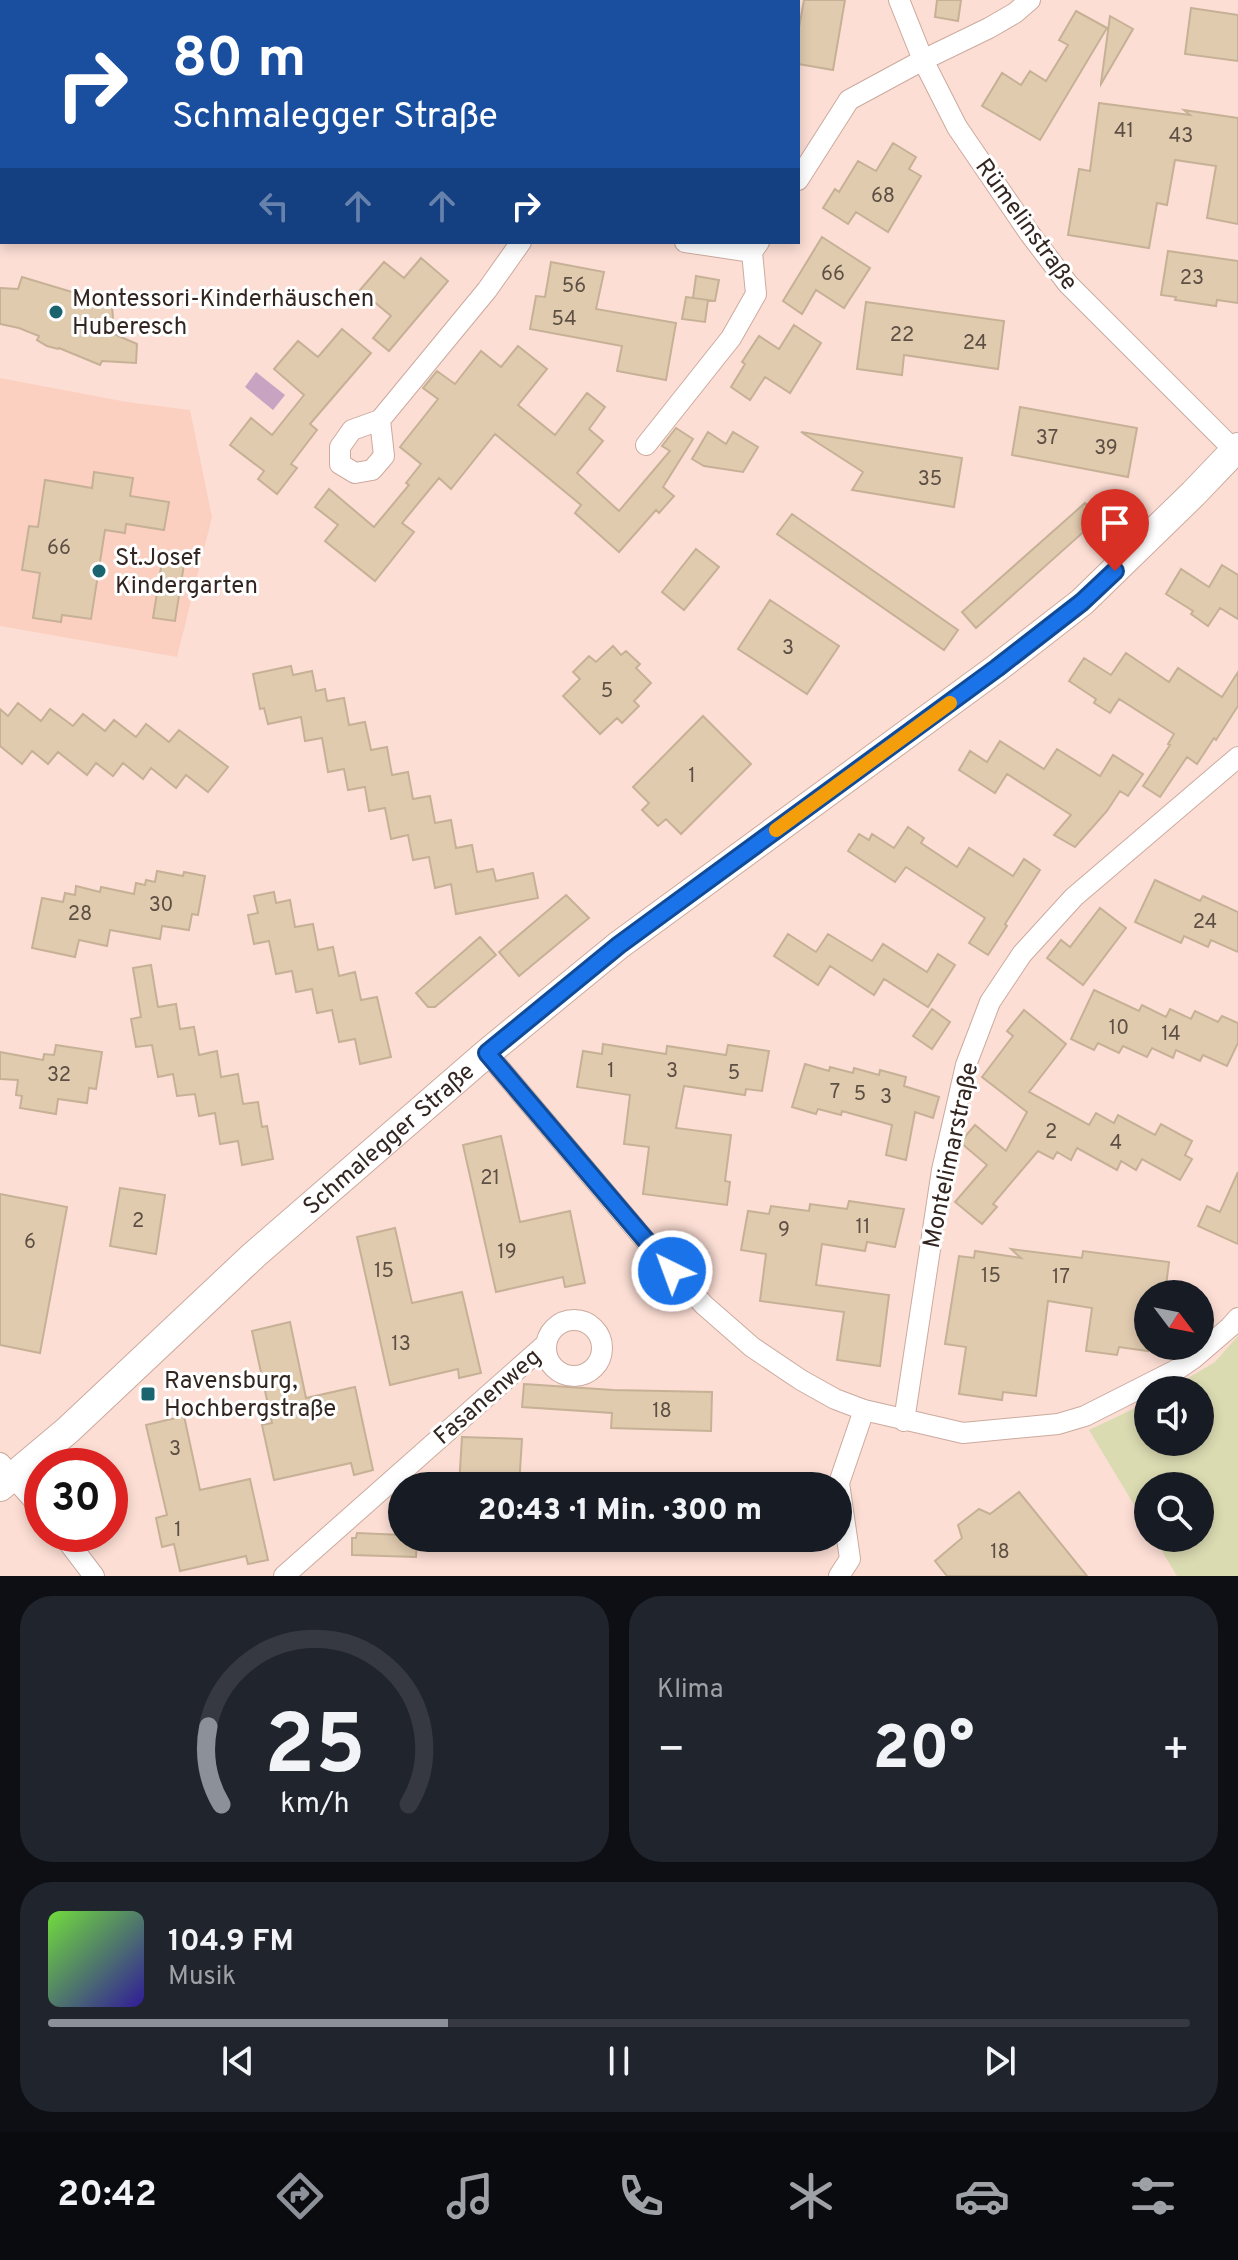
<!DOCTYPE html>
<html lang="de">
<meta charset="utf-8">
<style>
body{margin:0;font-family:Overpass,sans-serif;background:#20242c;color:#f1f3f6;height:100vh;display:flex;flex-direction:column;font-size:30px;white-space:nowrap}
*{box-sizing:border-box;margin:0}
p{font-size:26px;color:#9ea1a6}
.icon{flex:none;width:44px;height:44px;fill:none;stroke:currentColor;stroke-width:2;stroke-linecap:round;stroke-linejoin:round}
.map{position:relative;height:1576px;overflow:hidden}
.details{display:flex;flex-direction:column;gap:20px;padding:20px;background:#0d0f14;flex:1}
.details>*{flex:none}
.hud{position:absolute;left:0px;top:0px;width:800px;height:244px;box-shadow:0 4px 12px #0003;background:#1a4fa0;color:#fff;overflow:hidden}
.needle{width:52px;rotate:122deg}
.buttons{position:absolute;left:1134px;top:1280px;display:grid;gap:16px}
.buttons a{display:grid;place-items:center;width:80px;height:80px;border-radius:50%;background:#171b24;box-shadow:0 4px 12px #0003;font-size:40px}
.speed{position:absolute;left:24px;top:1448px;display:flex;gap:16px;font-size:40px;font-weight:700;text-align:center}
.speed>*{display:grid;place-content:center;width:104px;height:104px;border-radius:50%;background:#171b24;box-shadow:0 4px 12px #0003;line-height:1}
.speed .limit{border:12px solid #d22;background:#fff;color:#111}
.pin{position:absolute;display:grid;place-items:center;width:68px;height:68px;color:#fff;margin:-82px -34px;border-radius:50% 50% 50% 0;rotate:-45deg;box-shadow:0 0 8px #0007}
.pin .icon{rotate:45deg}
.me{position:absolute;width:88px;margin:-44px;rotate:318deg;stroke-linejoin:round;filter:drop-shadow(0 0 6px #0008)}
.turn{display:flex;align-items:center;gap:28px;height:168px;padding:0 40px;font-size:36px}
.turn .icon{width:104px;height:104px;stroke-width:2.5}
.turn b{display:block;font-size:56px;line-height:68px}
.lanes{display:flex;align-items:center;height:76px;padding:0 40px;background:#0003;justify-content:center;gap:40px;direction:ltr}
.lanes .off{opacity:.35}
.big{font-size:60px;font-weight:800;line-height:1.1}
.details .tile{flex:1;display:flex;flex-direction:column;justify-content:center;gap:12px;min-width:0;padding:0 28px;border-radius:32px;background:#20242c}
.details .dial{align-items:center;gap:0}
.dial svg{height:208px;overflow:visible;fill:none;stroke:#363941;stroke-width:7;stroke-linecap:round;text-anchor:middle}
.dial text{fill:#f1f3f6;stroke:none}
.song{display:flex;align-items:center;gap:24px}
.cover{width:96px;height:96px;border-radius:12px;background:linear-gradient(135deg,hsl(100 70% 55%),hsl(250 70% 35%))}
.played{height:8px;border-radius:4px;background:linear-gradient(90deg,#8c9099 35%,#363941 35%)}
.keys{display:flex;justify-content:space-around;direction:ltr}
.heat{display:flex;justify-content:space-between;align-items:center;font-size:44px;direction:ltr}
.details .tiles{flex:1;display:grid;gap:20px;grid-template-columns:1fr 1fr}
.tile:last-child{grid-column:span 2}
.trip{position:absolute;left:388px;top:1472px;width:464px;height:80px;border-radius:40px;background:#171b24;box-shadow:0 4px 12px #0003;font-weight:800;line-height:80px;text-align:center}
.tabs{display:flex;height:128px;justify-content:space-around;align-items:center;background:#090b0e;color:#9ea1a6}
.tabs .icon{width:56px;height:56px}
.tabs .active{color:#8c9099}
.tabs b{font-size:36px;color:#f1f3f6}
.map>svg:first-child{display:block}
</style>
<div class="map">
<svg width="1238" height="1576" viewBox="0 0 1238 1576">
<rect width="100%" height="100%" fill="#fcded4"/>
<path fill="#fcd0c0" d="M0,378l127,24 63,8 22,107 -35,140 -177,-31z"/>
<path fill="#dbdbb2" d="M1238,1336v240h-61l-23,-38h46v-52h-52v42l-59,-98 59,-28v40h52v-52h-32l47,-28z"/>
<path fill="#c8a3c2" d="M256,372l29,23 -12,15 -28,-23z"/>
<path fill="#e0cbaf" stroke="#c6b196" stroke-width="2" d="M804,0h41l-12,70 -35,-6v-31z
M937,0h24l-3,21 -23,-4z
M1191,8l47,7v46l-53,-7z
M1076,11l31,17 -67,112 -58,-34 20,-33 19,12 9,-14 16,10 22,-36 -9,-5z
M1110,16l23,13 -32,55v-1z
M1099,103l91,12 -6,-5 54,8v106l-31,-6 9,-52 -41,-6 -8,45 -10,-2 -8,45 -81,-13 11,-66 11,2z
M893,143l23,14 -7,12 12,7 -33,56 -32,-20 -8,12 -25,-16 12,-19 4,3 19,-31 18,10z
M822,237l48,31 -26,40 -28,-18 -14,24 -19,-13z
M1168,251l70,10v42l-21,-3 -1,6 -41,-6 1,-3 -15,-2z
M421,258l27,23 -59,70 -16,-13 18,-22 -31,-26 24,-28 20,16z
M551,262l53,10 -8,37 80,14 -10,57 -49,-9 5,-25 -92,-17 6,-33 9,1z
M696,276l23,4 -4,21 -22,-3z
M22,277l90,27 2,30 23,10 -1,19 -34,-2 -2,4 -41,-17 -1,1 -11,-3 -10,-6 2,-4 -20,-8 -19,-4v-36l18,1z
M686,297l22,3 -3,22 -23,-3z
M866,302l138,19 -6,48 -94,-14 -2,20 -45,-6z
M794,325l27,18 -31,50 -25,-16 -15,23 -19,-13 14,-23 -3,-2 17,-26 20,13z
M342,329l29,24 -61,71 7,6 -26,34 6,4 -20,26 -19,-15 6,-8 -34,-26 21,-27 21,17 32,-40 -30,-26 24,-28 20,16z
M518,346l29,23 -29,36 37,30 32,-42 18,14 -16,22 14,12 -26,32 42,38 51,-60 -8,-5 14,-18 17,11 -30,48 11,9 -15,17 -3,-3 -37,42 -44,-39 6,-8 -86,-71 -44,55 -12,-11 -37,45 12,9 -39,49 -50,-40 13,-16 -23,-18 14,-18 45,38 35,-42 -3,-2 15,-19 -21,-17 38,-48 -15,-11 14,-17 18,13 26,-33 20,16z
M1020,407l117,21 -9,49 -116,-22z
M708,432l18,12 7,-12 25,15 -15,25 -39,-6 -12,-7z
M801,432l161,26 -8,49 -102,-17 11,-18z
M94,472l39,6 -3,18 39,6 -5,28 -38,-6 -1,9 -20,-3 -14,89 -29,-4 -1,7 -28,-4 7,-45 -18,-3 7,-44 9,1 7,-47 47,8z
M1085,503l14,15 -123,110 -14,-16z
M792,514l166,116 -14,20 -167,-116z
M696,549l23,18 -35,43 -22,-18z
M162,561l22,3 -9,57 -22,-3z
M1222,565l16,10v44l-18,-11 -12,18 -17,-12 2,-3 -27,-17 15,-25 28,18z
M770,600l69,46 -32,48 -69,-45z
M613,646l8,9 5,-4 14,13 -4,4 15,15 -17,18 5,5 -17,17 -5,-5 -17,16 -37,-38 17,-17 -7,-7 16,-16 7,6z
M1126,653l43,29 9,-14 44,29 16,-25v34l-22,34 -2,-2 -17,26 -10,-7 -27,40 -17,-11 27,-41 -2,-1 6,-10 -55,-35 -9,14 -16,-10 2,-4 -27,-18 15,-23 27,17z
M291,666l2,9 19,-4 4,20 9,-2 2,12 17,-3 5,27 16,-3 6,28 16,-3 5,28 16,-3 5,27 17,-3 5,27 16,-3 5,28 16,-3 5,27 16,-3 3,12 37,-8 5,25 -82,16 -5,-30 -16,4 -6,-31 -16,3 -5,-25 -17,4 -6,-31 -16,3 -4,-24 -17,3 -4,-21 -16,3 -6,-34 -17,3 -4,-24 -33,7 -4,-16 -4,1 -7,-35z
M18,703l23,18 9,-12 23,17 10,-12 22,17 9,-11 22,17 10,-13 23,18 10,-12 49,37 -20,25 -22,-17 -10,13 -25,-20 -8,11 -20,-16 -10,13 -17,-13 -9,12 -29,-23 -10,12 -16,-13 -10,13 -22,-18v-37l8,7z
M703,716l48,48 -70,70 -15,-15 -8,7 -16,-16 7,-7 -16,-16z
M1000,741l44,28 13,-20 43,27 13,-21 30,19 -15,22 -8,-5 -13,20 -32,36 -21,-12 17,-20 -64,-41 -12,19 -36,-23 11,-19 17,11z
M908,827l16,11 -3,5 36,24 12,-19 44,28 11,-17 16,11 -35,54 2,2 -19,29 -19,-12 16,-25 -79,-51 -11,15 -47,-31 11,-17 10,6 3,-6 22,14z
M157,871l26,5 1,-4 21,4 -7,39 -6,-1 -3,16 -27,-4 -2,13 -50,-9 -3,16 -28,-6 -4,17 -43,-9 10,-50 21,4 2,-9 10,2 1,-9 24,6 1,-5 33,7 2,-11 9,2 1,-5 9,2z
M1155,880l45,21 3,-5 35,16v40l-27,-12 -3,7 -24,-11 -3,7 -46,-21z
M274,892l2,11 14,-3 5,27 18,-3 5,26 15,-3 6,29 16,-4 6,28 16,-3 14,60 -31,7 -5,-25 -16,3 -7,-32 -15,3 -5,-24 -16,3 -4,-21 -16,3 -7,-33 -15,3 -6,-29 10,-2 -4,-17z
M566,895l23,23 -70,58 -20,-24z
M1100,908l26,20 -43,57 -36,-27 14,-18 9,7z
M788,934l28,18 12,-18 44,27 11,-17 44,28 11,-18 17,11 -27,42 -44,-28 -10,16 -44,-29 -12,19 -44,-29z
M480,937l16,18 -61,52h-7l-12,-14z
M151,965l7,42 18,-3 4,25 14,-2 5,28 18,-4 4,26 17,-3 5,30 15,-2 4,25 5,-1 6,33 -31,6 -4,-24 -18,3 -5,-31 -16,3 -4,-22 -18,2 -4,-22 -15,3 -6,-32 -16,2 -5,-28 10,-2 -8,-49z
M1094,990l45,21 3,-6 24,12 4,-8 21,10 4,-8 23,11 4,-6 16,7v20l-11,23 -24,-11 -3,6 -24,-11 -3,8 -21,-10 -5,9 -24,-11 -4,7 -21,-10 -4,7 -23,-11z
M932,1009l18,13 -18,27 -19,-13z
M1024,1010l42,34 -37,48 60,33 7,-12 18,10 4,-8 37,20 6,-11 31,17 -7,14 7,4 -12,21 -38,-21 -6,11 -15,-9 -4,9 -40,-22 -6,12 -14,-8 -4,7 -15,-8 -45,53 4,3 -15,17 -27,-22 32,-37 -26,-22 1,-3 13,-15 31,26 21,-39 -45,-35 31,-41 -6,-5z
M603,1044l63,10 1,-8 59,9 2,-10 41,6 -7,40 -16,-2 -1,6 -61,-9 -8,42 55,7 -6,46 5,1 -3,23 -84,-11 6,-47 -25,-3 6,-49 -53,-8 6,-36 19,3z
M56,1045l46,7 -6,37 -7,-1 -2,15 -29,-4 -2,15 -36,-6 2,-12 -6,-1 2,-15 -18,-1v-27l43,8 1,-6 10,1z
M805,1064l24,7 1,-4 23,6 1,-5 25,7 1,-5 26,7 -2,9 35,11 -6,21 -18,-6 -9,48 -20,-5 6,-30 -50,-14 -1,4 -23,-6 -2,5 -24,-7z
M501,1136l19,86 50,-11 15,72 -20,4 -2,-10 -67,15 -33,-147z
M1238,1172v72l-40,-18 9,-20 13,6z
M120,1188l45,7 -9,59 -46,-8z
M0,1194l67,13 -27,146 -40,-8z
M849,1201l55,8 -9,38 -28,-5 -2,9 -43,-7 -6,41 73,10 -9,71 -43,-6 7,-48 -84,-11 6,-47 -25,-4 7,-39 21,3 2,-8 38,5 1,-7 37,5z
M395,1228l17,75 50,-11 19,81 -22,5 -1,-9 -68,16 -33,-148z
M1011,1249l71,9 1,-7 86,11 -4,32h-17v57l-29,-4 -2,8 -31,-4 6,-43 -44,-7 -12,95 -33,-4 -1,8 -43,-6 7,-47 -21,-3 14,-88 15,2 1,-7 46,7z
M290,1322l16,76 49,-11 18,83 -19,5 -3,-12 -77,17 -12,-55 10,-2 -20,-92z
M524,1384l89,6 99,2 -1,39 -100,-3 1,-15 -90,-6z
M184,1416l16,74 50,-11 18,81 -20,4 -2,-8 -66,15 -6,-27 -12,3 -6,-29 11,-3 -21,-90z
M462,1437l60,2 -3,47h-60z
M1019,1492l68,84h-140l-12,-15 27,-23 -4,-13 21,-16 11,5z
M357,1533l45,2v3h15l-1,19 -64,-2v-17h4z"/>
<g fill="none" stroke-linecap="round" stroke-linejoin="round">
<g stroke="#ccaa9e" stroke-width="22">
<path id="street" d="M899,0l24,60 34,67 73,107 38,50 170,170
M626,2l1,-2
M798,180l51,-80 74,-40 66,-32 26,-15 15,-13
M685,242l67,10 7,-10
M380,420l4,36 -12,14 -17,3 -15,-9v-17l12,-17 28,-10 107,-130 34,-48
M646,445l85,-107 25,-44 -4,-42
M487,1053l169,200 48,52 48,42 49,33 34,19 29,11 99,23 95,-9 27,-8 93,-47 16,-11 36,-31 8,-9
M546 1348a28 28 0 1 1 56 0a28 28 0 1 1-56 0Z
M904,1421l38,-251 24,-105 24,-63 32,-48 52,-57 164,-140
M0,1463l42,46
M62,1534l32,42
M284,1576l262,-232
M839,1576l11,-17 -11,-76 25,-73"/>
</g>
<g stroke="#ccaa9e" stroke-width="30">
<g id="secondary">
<path id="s1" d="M0,1487l68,-57 186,-175 233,-202 132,-108 378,-277 85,-66 111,-108 45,-47"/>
</g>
</g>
<use href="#street" stroke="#fff" stroke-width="20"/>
<use href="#secondary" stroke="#fff" stroke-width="28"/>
</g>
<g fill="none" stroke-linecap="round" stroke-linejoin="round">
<g stroke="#114b97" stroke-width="20">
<path id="route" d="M672,1271l-185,-218 132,-108 378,-277 85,-66 33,-31"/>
</g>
<use href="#route" stroke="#1a73e8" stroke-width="14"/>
<path stroke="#f59e0b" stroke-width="14" d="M776,830l174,-127"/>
</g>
<g fill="#1a6470" stroke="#fff" stroke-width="3">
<circle cx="56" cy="312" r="8"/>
<circle cx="99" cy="571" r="8"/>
<rect x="140" y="1386" width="16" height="16" rx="4"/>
</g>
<g text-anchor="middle" stroke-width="6" stroke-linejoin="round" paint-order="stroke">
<g font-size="20" fill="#5e4f44">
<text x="1124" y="137">41</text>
<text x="1181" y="142">43</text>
<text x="883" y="202">68</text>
<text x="833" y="280">66</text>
<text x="1192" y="284">23</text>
<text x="574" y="292">56</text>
<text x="564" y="325">54</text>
<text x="902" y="341">22</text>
<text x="975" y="349">24</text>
<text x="1047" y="444">37</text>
<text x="1106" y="454">39</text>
<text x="930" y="485">35</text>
<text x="59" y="554">66</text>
<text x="788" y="654">3</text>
<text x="607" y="697">5</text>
<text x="692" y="782">1</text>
<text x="161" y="911">30</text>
<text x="80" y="920">28</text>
<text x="1205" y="928">24</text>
<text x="1119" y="1034">10</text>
<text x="1171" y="1040">14</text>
<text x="611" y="1077">1</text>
<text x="672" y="1077">3</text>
<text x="734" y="1079">5</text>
<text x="59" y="1081">32</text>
<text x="835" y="1098">7</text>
<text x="860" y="1100">5</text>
<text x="886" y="1103">3</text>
<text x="1051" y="1138">2</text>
<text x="1116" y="1149">4</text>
<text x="490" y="1184">21</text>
<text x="138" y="1227">2</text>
<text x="863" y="1233">11</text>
<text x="784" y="1236">9</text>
<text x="30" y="1248">6</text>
<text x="507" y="1258">19</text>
<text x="384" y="1277">15</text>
<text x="991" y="1282">15</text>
<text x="1061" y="1283">17</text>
<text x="401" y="1350">13</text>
<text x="662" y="1417">18</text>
<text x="175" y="1455">3</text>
<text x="178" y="1536">1</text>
<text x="1000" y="1558">18</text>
</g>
<g font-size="24" fill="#332621" stroke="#fff">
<text transform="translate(1027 224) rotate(54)" y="8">Rümelinstraße</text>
<text dy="8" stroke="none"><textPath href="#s1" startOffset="522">Schmalegger Straße</textPath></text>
<text transform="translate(950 1155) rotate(-78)" y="8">Montelimarstraße</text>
<text transform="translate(487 1396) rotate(-41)" y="8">Fasanenweg</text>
</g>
<g font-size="24" fill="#332621" stroke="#fff" text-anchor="start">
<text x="72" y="306">Montessori-Kinderhäuschen<tspan x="72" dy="28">Huberesch</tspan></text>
<text x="115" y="565">St.Josef<tspan x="115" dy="28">Kindergarten</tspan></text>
<text x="164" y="1388">Ravensburg,<tspan x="164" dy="28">Hochbergstraße</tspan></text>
</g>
</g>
</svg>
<div class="buttons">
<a><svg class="needle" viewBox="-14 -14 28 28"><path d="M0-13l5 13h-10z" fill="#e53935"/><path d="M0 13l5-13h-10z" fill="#9ea1a6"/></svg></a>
<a><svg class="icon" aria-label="sound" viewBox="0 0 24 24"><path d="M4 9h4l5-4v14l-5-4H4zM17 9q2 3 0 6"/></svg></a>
<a><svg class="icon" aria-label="search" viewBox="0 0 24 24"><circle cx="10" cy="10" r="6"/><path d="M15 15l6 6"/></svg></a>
</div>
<div class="speed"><div class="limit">30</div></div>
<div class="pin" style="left:1115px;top:571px;background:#d93025"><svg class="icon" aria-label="arrive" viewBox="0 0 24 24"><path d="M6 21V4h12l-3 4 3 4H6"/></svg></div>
<svg class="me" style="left:672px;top:1271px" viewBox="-20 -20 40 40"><circle r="17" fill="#1a73e8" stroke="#fff" stroke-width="3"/><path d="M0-11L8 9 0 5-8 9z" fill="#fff"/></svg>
<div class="trip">20:43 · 1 Min. · 300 m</div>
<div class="hud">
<div class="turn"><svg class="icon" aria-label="right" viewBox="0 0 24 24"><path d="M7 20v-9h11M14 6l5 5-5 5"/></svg><div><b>80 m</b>Schmalegger Straße</div></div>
<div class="lanes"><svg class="icon off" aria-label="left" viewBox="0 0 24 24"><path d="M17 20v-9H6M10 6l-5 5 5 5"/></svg><svg class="icon off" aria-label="ahead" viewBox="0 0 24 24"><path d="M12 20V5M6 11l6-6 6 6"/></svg><svg class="icon off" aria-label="ahead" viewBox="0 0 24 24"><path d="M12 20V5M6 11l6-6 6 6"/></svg><svg class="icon" aria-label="right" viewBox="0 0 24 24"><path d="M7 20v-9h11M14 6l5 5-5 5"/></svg></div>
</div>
</div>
<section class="details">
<div class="tiles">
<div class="tile dial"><svg viewBox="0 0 100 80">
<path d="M14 69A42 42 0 1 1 86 69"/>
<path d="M14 69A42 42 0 0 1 9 39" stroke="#8c9099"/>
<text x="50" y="56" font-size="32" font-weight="700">25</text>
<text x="50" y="72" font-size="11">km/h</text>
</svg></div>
<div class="tile"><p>Klima</p>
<div class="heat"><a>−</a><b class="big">20°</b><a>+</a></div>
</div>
<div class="tile">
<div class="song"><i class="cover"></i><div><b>104.9 FM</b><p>Musik</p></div></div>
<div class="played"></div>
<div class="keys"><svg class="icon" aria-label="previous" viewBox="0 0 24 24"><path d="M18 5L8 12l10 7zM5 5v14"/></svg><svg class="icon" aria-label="pause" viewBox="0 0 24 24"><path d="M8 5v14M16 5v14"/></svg><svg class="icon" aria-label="next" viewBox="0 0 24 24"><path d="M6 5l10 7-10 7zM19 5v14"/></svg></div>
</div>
</div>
</section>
<nav class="tabs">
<b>20:42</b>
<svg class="icon active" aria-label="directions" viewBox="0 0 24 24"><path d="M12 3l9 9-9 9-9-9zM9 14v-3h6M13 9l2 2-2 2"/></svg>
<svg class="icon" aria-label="music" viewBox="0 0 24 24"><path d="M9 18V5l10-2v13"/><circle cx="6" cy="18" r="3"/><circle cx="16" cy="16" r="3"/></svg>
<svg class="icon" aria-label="phone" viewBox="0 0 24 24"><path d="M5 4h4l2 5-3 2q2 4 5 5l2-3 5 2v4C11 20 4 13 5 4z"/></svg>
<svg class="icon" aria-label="climate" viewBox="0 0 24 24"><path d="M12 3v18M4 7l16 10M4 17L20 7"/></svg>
<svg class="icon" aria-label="car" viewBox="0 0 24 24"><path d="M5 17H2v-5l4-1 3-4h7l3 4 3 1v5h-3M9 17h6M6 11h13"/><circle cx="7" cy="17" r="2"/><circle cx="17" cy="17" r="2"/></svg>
<svg class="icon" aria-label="filters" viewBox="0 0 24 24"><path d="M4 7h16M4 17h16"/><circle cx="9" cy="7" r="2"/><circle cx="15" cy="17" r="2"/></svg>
</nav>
